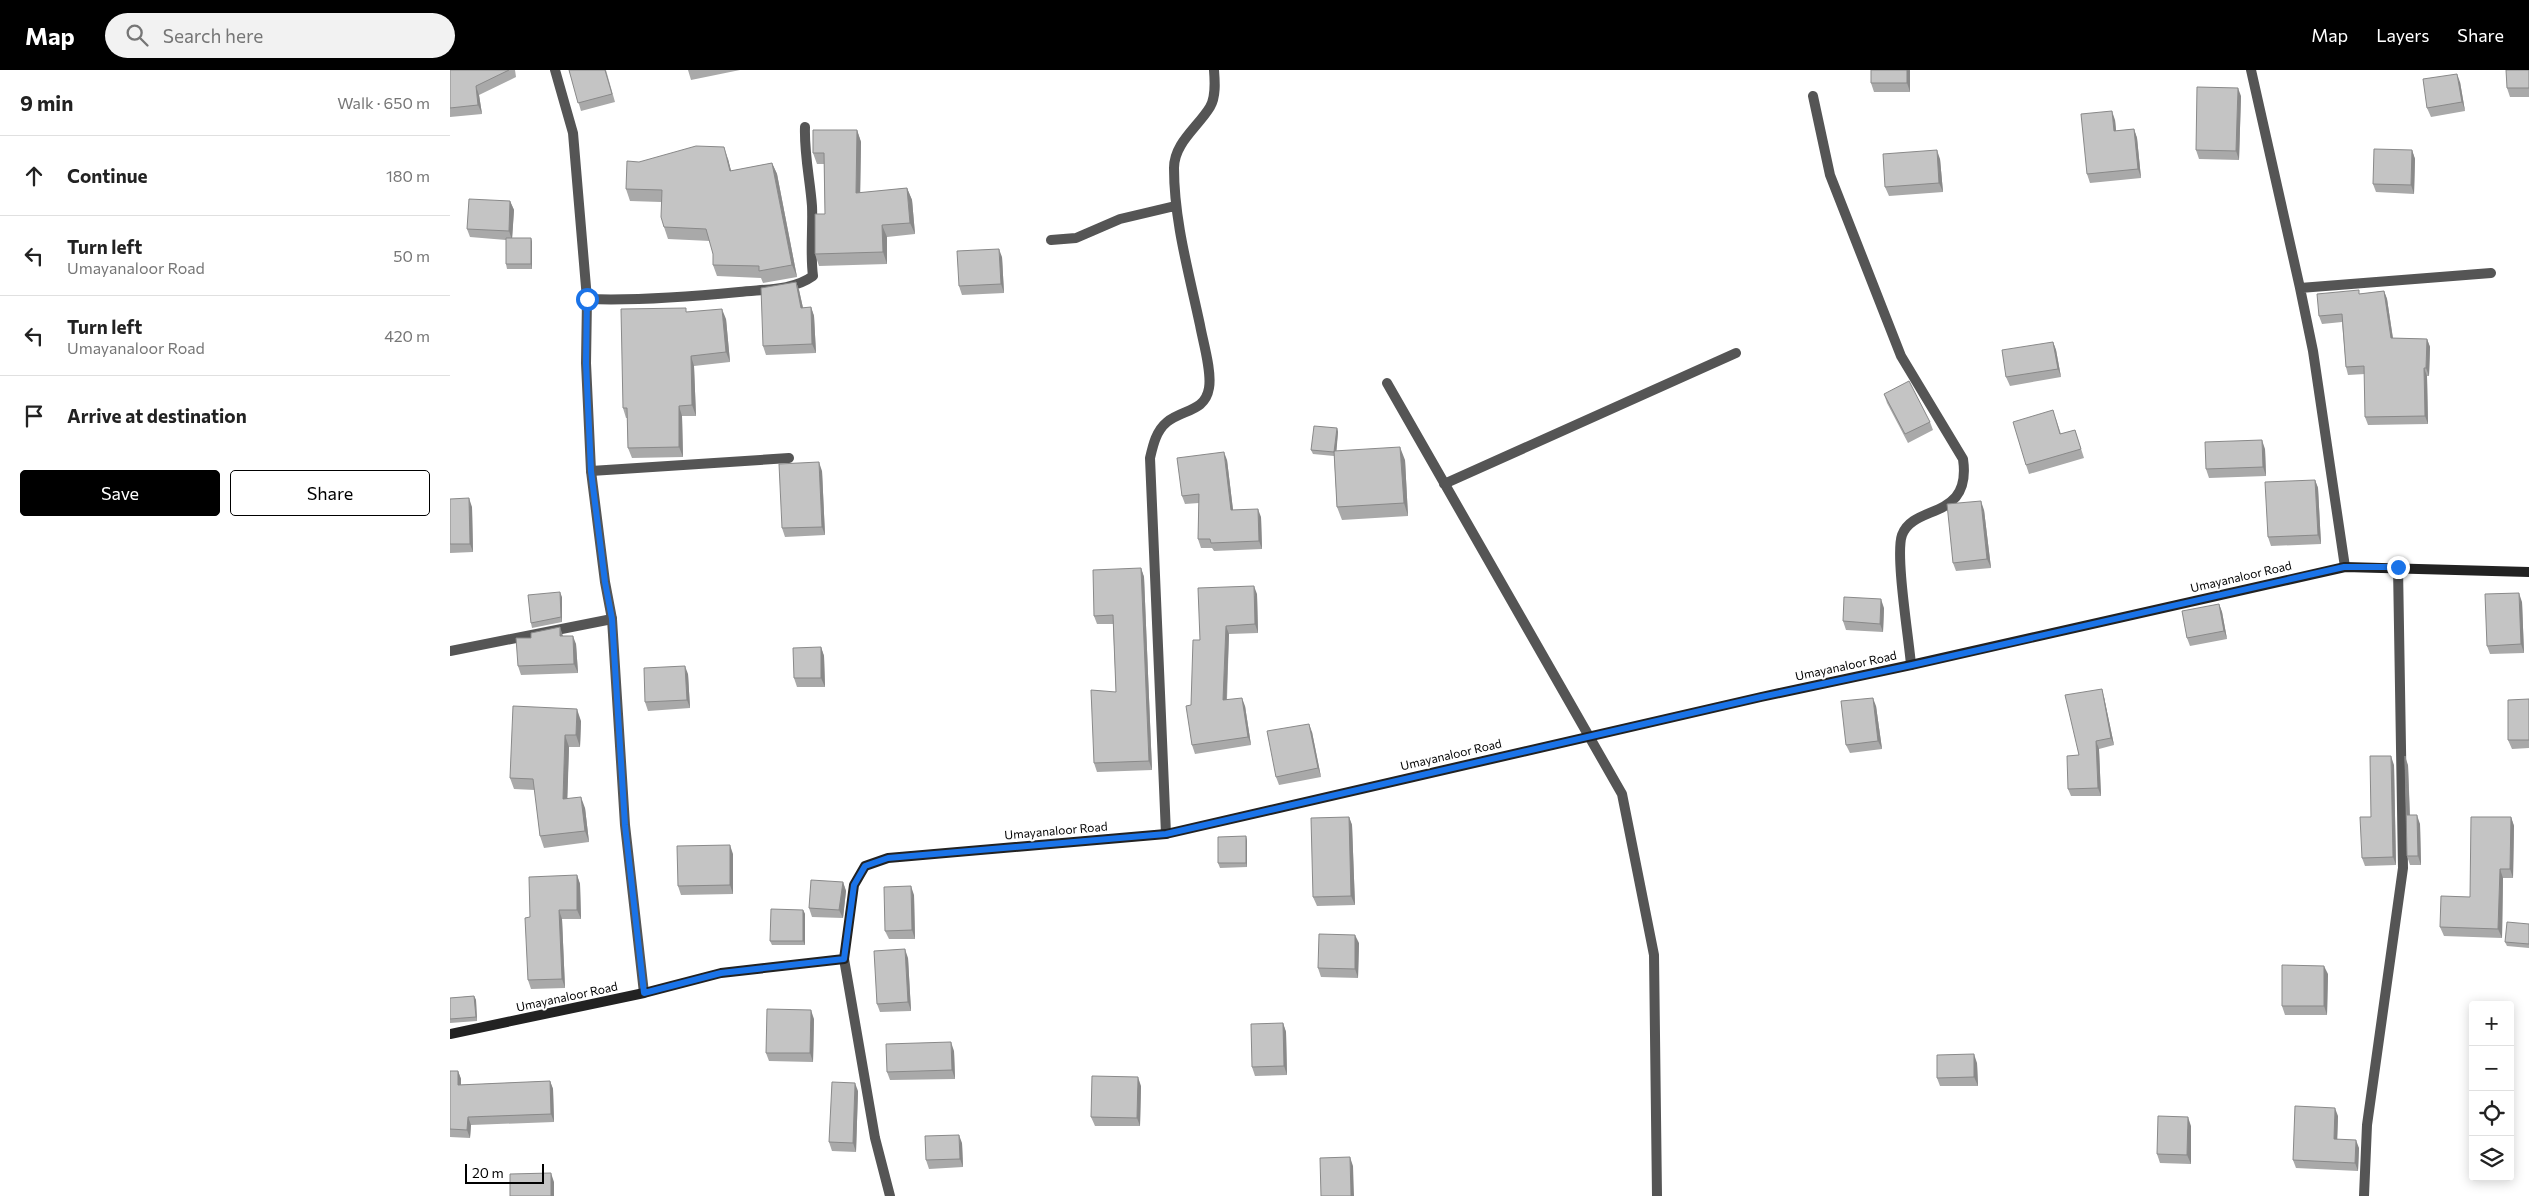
<!DOCTYPE html>
<meta charset="utf-8">
<style>
:root{--surface:#fff;--page:#f2f2f2;--text:#222;--muted:#767676;--line:#e0e0e0;--accent:#000}
body{margin:0;font-family:Commissioner,sans-serif;background:var(--page);color:var(--text)}
.controls{position:absolute;right:15px;bottom:15px;display:grid;overflow:hidden;border-radius:5px;box-shadow:0 2px 12px #0003}
.controls button{width:45px;height:45px;display:grid;place-items:center;padding:0;border:0;border-bottom:1px solid var(--line);background:var(--surface);color:var(--text);font:25px sans-serif}
.scale{position:absolute;left:15px;bottom:12px;width:79px;box-sizing:border-box;padding-left:5px;border:2px solid #000;border-top:0;font-size:14px;line-height:18px;white-space:nowrap;color:#000;-webkit-text-stroke:4px #fff;paint-order:stroke}
.stop{position:absolute;width:15px;height:15px;margin:-11px;border:4px solid #1a73e8;border-radius:50%;background:#fff}
.stop.end{background:#1a73e8;border-color:#fff;box-shadow:0 1px 5px #0008}
.list{margin:0;padding:0;list-style:none}
h2{display:flex;justify-content:space-between;align-items:center;height:65px;margin:0;padding:0 20px;font-size:21px}
h2 small{font-size:16px;font-weight:400;color:var(--muted)}
.list li{display:grid;grid-template-columns:32px 1fr auto;gap:15px;align-items:center;box-sizing:border-box;height:80px;padding:0 20px;border-top:1px solid var(--line)}
.list b{display:block;font-size:19px;white-space:nowrap}
.list p{margin:0;font-size:16px;white-space:nowrap;color:var(--muted)}
.list em{font-size:16px;font-style:normal;color:var(--muted)}
.actions{display:flex;gap:10px;padding:15px 20px}
.actions a{flex:1;padding:11px 0;border:1px solid var(--accent);border-radius:5px;text-align:center;font-size:18px;color:var(--accent)}
.actions .main{background:var(--accent);color:#fff}
.icon{flex:none;width:28px;height:28px;fill:none;stroke:currentColor;stroke-width:2;stroke-linecap:round;stroke-linejoin:round}
.map{position:relative;flex:none;width:2079px;height:1126px;overflow:hidden}
header{display:flex;align-items:center;gap:30px;box-sizing:border-box;height:70px;padding:0 25px;background:var(--accent);color:#fff}
header strong{font-size:24px}
nav{display:flex;gap:28px;margin-inline-start:auto;font-size:18px}
.search{width:350px;height:45px;background:var(--page);display:flex;align-items:center;gap:12px;box-sizing:border-box;padding:0 18px;border-radius:28px;color:var(--muted);font-size:19px}
main{display:flex}
aside{flex:1;background:var(--surface)}
.map>svg:first-child{display:block}
.lines{fill:none;stroke-linecap:round;stroke-linejoin:round}
.service{stroke:#555;stroke-width:10}
.minor{stroke:#555;stroke-width:10}
.secondary{stroke:#222;stroke-width:10}
.wall{fill:#a9a9a9}
.shaded-wall{fill:#898989}
.building{fill:#c4c4c4;stroke:#898989}
.route{stroke:#1a73e8;stroke-width:6}
.labels{text-anchor:middle;stroke-width:4;stroke-linejoin:round;paint-order:stroke}
.street-label{font-size:12px;fill:#000;stroke:#fff}
</style>
<header>
<strong>Map</strong>
<div class="search"><svg class="icon" aria-label="search" viewBox="0 0 24 24"><circle cx="10" cy="10" r="6"/><path d="M15 15l6 6"/></svg>Search here</div>
<nav><a>Map</a><a>Layers</a><a>Share</a></nav>
</header>
<main>
<aside>
<h2>9 min<small>Walk · 650 m</small></h2>
<ul class="list">
<li><svg class="icon" aria-label="ahead" viewBox="0 0 24 24"><path d="M12 20V5M6 11l6-6 6 6"/></svg><div><b>Continue</b></div><em>180 m</em></li>
<li><svg class="icon" aria-label="left" viewBox="0 0 24 24"><path d="M17 20v-9H6M10 6l-5 5 5 5"/></svg><div><b>Turn left</b><p>Umayanaloor Road</p></div><em>50 m</em></li>
<li><svg class="icon" aria-label="left" viewBox="0 0 24 24"><path d="M17 20v-9H6M10 6l-5 5 5 5"/></svg><div><b>Turn left</b><p>Umayanaloor Road</p></div><em>420 m</em></li>
<li><svg class="icon" aria-label="arrive" viewBox="0 0 24 24"><path d="M6 21V4h12l-3 4 3 4H6"/></svg><div><b>Arrive at destination</b></div></li>
</ul>
<div class="actions"><a class="main">Save</a><a>Share</a></div>
</aside>
<div class="map">
<svg width="2079" height="1126" viewBox="0 0 2079 1126">
<rect width="100%" height="100%" fill="#fff"/>
<g class="lines">
<path class="service" d="M141,401L339,388
M0,581L162,549"/>
<path class="minor" d="M105,0L123,63L137,229L136,293L141,401L155,512L162,549L175,755L194,923
M1801,0L1850,218
M1363,26L1380,105L1451,286L1513,389C1522,451 1464,433 1452,465C1445,485 1459,569 1461,595
M601,170L626,168L670,149L725,136
M137,229C188,231 238,227 289,222C314,219 342,221 363,206C360,183 363,159 362,136C360,109 354,84 355,57
M937,313L1172,724L1204,885L1207,1126
M994,414L1286,283
M1895,497L1863,281L1850,218L2041,203
M716,764L700,388C703,375 706,361 717,352C733,339 755,342 759,318C762,301 753,272 750,255C739,203 724,151 724,98C724,73 748,57 760,37C766,27 765,12 764,0
M394,889L425,1068L440,1126
M1914,1126L1917,1055L1953,798L1948,497"/>
<path class="secondary" d="M0,964L194,923L271,903L394,889L404,815L415,796L438,788L716,764L1311,627L1461,595L1895,497L2079,502"/>
</g>
<path class="wall" d="M0,0H65L66,7L29,25L32,44L0,47Z
M119,0H156L165,32L131,41Z
M238,0H290L241,10Z
M1421,0H1460V22H1424L1421,13Z
M2079,0V27H2060L2057,18Z
M2010,12L2015,41L1981,47L1977,38Z
M1791,26L1789,90L1749,89L1746,80Z
M1665,50L1666,61L1684,59L1687,68L1691,108L1640,113L1637,104Z
M407,60L411,72L410,123L457,118L462,130L465,164L437,167V194L369,196L365,184L375,144L374,94H367L363,83Z
M1962,80L1965,89L1964,124L1926,122L1923,114Z
M278,89L281,101L322,93L327,104L347,207L313,213L311,208L267,206L263,195V184L260,171L218,169L214,157L211,132L180,131L176,119L189,92Z
M1490,89L1493,122L1439,126L1435,117Z
M60,131L64,140L62,168H81L82,172V199H57L56,194V170L20,167L17,159Z
M552,187L554,223L512,225L509,216Z
M346,212L349,220L353,238L361,237L364,246L366,283L316,285L313,276Z
M1934,221L1937,229L1943,268L1977,269L1980,277L1979,306H1977L1978,354L1918,355L1915,347V304L1898,305L1896,297L1892,252L1872,254L1869,246L1910,224Z
M238,242L276,249L280,292L244,296L246,346H232L233,387L182,388L178,378L177,348H176L173,338Z
M1603,272L1606,280L1611,307L1560,316L1556,307Z
M1434,324L1480,352L1483,360L1458,373L1437,333Z
M1606,349L1611,364L1625,360L1634,388L1579,404L1576,395Z
M887,358L888,362L886,381L955,390L958,446L892,450L887,437L884,386L863,384L861,380Z
M1815,379L1816,406L1759,408L1756,399Z
M777,390L783,440L811,447L812,479L764,481L762,478H751L748,469L749,433L735,434L732,426Z
M372,401L375,465L335,467L332,458Z
M1865,410L1868,418L1871,474L1821,476L1818,467Z
M0,429L22,437L23,482L0,483Z
M1534,440L1541,498L1506,501L1503,493Z
M691,498L694,507L702,700L647,702L644,693L666,622L663,554H647L644,546Z
M807,524L808,563L779,564L777,630L795,636L801,675L745,684L742,675L741,635L750,570Z
M112,527V552L82,558L81,553Z
M2072,532L2074,583L2040,584L2037,576Z
M1769,534L1772,542L1777,569L1740,576L1737,568Z
M1434,538L1433,562L1396,560L1393,551Z
M113,566L126,574L128,603L71,605L68,596Z
M371,577L374,586L375,617H347L344,608Z
M238,604L240,638L198,641L195,632Z
M1654,627L1664,675L1649,679L1651,726H1621L1618,719L1629,685Z
M2079,629V678L2062,679L2058,670Z
M1426,636L1432,679L1400,683L1396,675Z
M131,651L130,677H119L117,728L135,738L139,772L94,778L90,766L85,720L64,719L60,708Z
M862,662L871,707L829,715L826,707Z
M1944,695L1946,795L1915,796L1912,788L1921,747Z
M1958,695L1960,745L1970,754L1971,795H1960L1957,786Z
M899,747L902,755L905,835L867,836L863,827Z
M2061,747L2064,756L2063,808H2053L2052,868L1994,866L1990,857L2020,827Z
M796,766L797,771V797L770,798L768,793Z
M283,784V824L231,825L228,816Z
M127,805L130,814L131,849H112L115,918L81,919L78,910L80,847Z
M393,812L396,821L393,848L362,847L359,838Z
M464,825L465,869H439L435,861Z
M353,840L355,844V875H322L320,871Z
M2079,854V878L2057,876L2055,872Z
M909,873L908,908L871,907L868,898Z
M458,888L461,941L430,942L427,934Z
M1878,904L1877,945H1835L1832,936Z
M24,926L26,930L27,951L0,953V928Z
M364,949L363,992L319,991L316,983Z
M833,953L836,962L837,1005L805,1006L802,997Z
M504,981L505,1009L440,1010L437,1002Z
M1527,993L1528,1016H1490L1487,1008Z
M0,1001H8L11,1009V1015L100,1011L103,1019L104,1052L21,1055L20,1068L0,1067Z
M691,1016L690,1056H645L641,1047Z
M408,1021L406,1082L382,1081L379,1072Z
M1888,1046L1887,1069L1909,1078L1908,1101L1846,1098L1843,1090Z
M1741,1056V1094L1710,1093L1707,1084Z
M512,1073L513,1097L479,1099L476,1090Z"/>
<path class="shaded-wall" d="M1457,0H1460V22L1457,13Z
M2007,4L2010,12L2015,41L2012,32Z
M26,16L29,25L32,44L28,35Z
M1788,18L1791,26L1789,90L1786,81Z
M1662,41L1665,50L1667,70L1664,61Z
M1684,59L1687,68L1691,108L1688,99Z
M407,60L411,72L410,135L406,123Z
M274,77L278,89L284,112L280,101Z
M1487,80L1490,89L1493,122L1489,113Z
M1962,80L1965,89L1964,124L1961,115Z
M322,93L327,104L347,207L342,195Z
M457,118L462,130L465,164L460,153Z
M60,131L64,140L62,170L59,161Z
M432,155L437,167V194L433,182Z
M81,168L82,172V199L81,194Z
M549,179L552,187L554,223L551,214Z
M346,212L349,220L355,247L351,238Z
M1934,221L1937,229L1944,276L1941,268Z
M361,237L364,246L366,283L362,274Z
M272,239L276,249L280,292L276,282Z
M1977,269L1980,277L1979,306L1976,298Z
M1603,272L1606,280L1611,307L1608,299Z
M241,286L244,296L246,346L242,335Z
M1974,298L1977,306L1978,354L1975,346Z
M229,336L232,346L233,387L229,377Z
M887,358L888,362L886,387L884,382Z
M1812,370L1815,379L1816,406L1813,397Z
M950,377L955,390L958,446L954,433Z
M774,382L777,390L784,448L781,440Z
M369,392L372,401L375,465L372,457Z
M1865,410L1868,418L1871,474L1868,465Z
M19,428L22,437L23,482L20,474Z
M1531,431L1534,440L1541,498L1537,489Z
M808,439L811,447L812,479L809,471Z
M691,498L694,507L702,700L699,691Z
M804,516L807,524L808,563L805,554Z
M110,522L112,527V552L111,547Z
M2069,523L2072,532L2074,583L2071,574Z
M1431,529L1434,538L1433,562L1430,554Z
M1769,534L1772,542L1777,569L1774,561Z
M776,556L779,564L776,639L773,630Z
M110,557L113,566V575L110,566Z
M123,566L126,574L128,603L124,594Z
M371,577L374,586L375,617L371,608Z
M235,596L238,604L240,638L237,630Z
M1652,619L1654,627L1664,675L1661,668Z
M792,628L795,636L801,675L798,667Z
M1423,628L1426,636L1432,679L1428,671Z
M127,639L131,651L130,677L126,665Z
M859,654L862,662L871,707L868,698Z
M115,665L119,677L117,741L113,729Z
M1646,671L1649,679L1651,726L1648,718Z
M1941,686L1944,695L1946,795L1943,787Z
M1955,686L1958,695L1960,754L1957,745Z
M131,727L135,738L139,772L135,761Z
M1967,745L1970,754L1971,795L1968,786Z
M899,747L902,755L905,835L901,826Z
M2061,747L2064,756L2063,808L2060,799Z
M796,766L797,771V797L796,793Z
M280,775L283,784V824L280,815Z
M2050,799L2053,808L2052,868L2048,859Z
M127,805L130,814L131,849L127,840Z
M393,812L396,821L393,848L389,840Z
M461,816L464,825L465,869L462,860Z
M109,840L112,849L115,918L112,909Z
M353,840L355,844V875L353,871Z
M905,865L909,873L908,908L905,899Z
M455,879L458,888L461,941L458,932Z
M1874,896L1878,904L1877,945L1874,936Z
M24,926L26,930L27,951L26,947Z
M361,940L364,949L363,992L360,983Z
M833,953L836,962L837,1005L834,996Z
M501,972L504,981L505,1009L502,1000Z
M1524,984L1527,993L1528,1016L1524,1007Z
M8,1001L11,1009V1023L8,1015Z
M688,1007L691,1016L690,1056L687,1048Z
M100,1011L103,1019L104,1052L101,1044Z
M405,1013L408,1021L406,1082L403,1073Z
M1885,1038L1888,1046L1887,1077L1884,1069Z
M18,1047L21,1055L20,1068L17,1060Z
M1738,1047L1741,1056V1094L1737,1085Z
M509,1065L512,1073L513,1097L510,1089Z
M1906,1070L1909,1078L1908,1101L1905,1093Z
M900,1087L903,1096L904,1126H901Z
M101,1103L104,1112V1126H101Z"/>
<path class="building" d="M0,0H59L26,16L28,35L0,38Z
M119,0H155L162,24L128,33Z
M1421,0H1457V13H1421Z
M2056,0H2079V18H2057Z
M2007,4L2012,32L1977,38L1973,9Z
M1747,17L1788,18L1786,81L1746,80Z
M1662,41L1664,61L1684,59L1688,99L1637,104L1631,44Z
M363,60H407L406,123L457,118L460,153L432,155L433,182L365,184V144H375L374,83H363Z
M246,76L274,77L280,101L322,93L342,195L309,201V196L263,195V184L256,159L214,157L211,147L212,120L176,119L177,91L189,92Z
M1924,79L1962,80L1961,115L1923,114Z
M1487,80L1489,113L1435,117L1433,84Z
M19,129L60,131L59,161L17,159Z
M56,168H81V194H56Z
M549,179L551,214L509,216L507,181Z
M346,212L351,238L361,237L362,274L313,276L311,218Z
M1909,220V224L1934,221L1941,268L1977,269L1976,298H1974L1975,346L1915,347L1914,296L1896,297L1892,244L1869,246L1867,224Z
M236,238V242L272,239L276,282L241,286L242,335L229,336V377L178,378L177,338H173L171,239Z
M1603,272L1608,299L1556,307L1552,280Z
M1459,311L1480,352L1455,364L1434,324Z
M1603,340L1610,364L1625,360L1631,379L1576,395L1563,352Z
M864,356L887,358L884,382L861,380Z
M1812,370L1813,397L1756,399L1755,372Z
M950,377L954,433L887,437L884,381Z
M774,382L781,440L808,439L809,471L761,473L760,469H748L749,424L732,426L727,388Z
M369,392L372,457L332,458L329,394Z
M1865,410L1868,465L1818,467L1815,412Z
M19,428L20,474H0V429Z
M1531,431L1537,489L1503,493L1497,434Z
M691,498L699,691L644,693L641,620L666,622L663,545L644,546L643,500Z
M804,516L805,554L776,556L773,630L792,628L798,667L742,675L736,636L741,635L743,570H750L748,518Z
M110,522L111,547L81,553L78,525Z
M2069,523L2071,574L2037,576L2035,524Z
M1394,527L1431,529L1430,554L1393,551Z
M1769,534L1774,561L1737,568L1732,541Z
M110,557V566H123L124,594L68,596L66,568H81V563Z
M371,577V608H344L343,578Z
M235,596L237,630L195,632L194,598Z
M1652,619L1661,668L1646,671L1648,718L1618,719L1617,686L1629,685L1615,625Z
M1423,628L1428,671L1396,675L1391,631Z
M2079,629V670H2058V630Z
M63,636L127,639L126,665H115L113,729L131,727L135,761L90,766L83,709L60,708Z
M859,654L868,698L826,707L817,661Z
M1920,686H1941L1943,787L1912,788L1910,747H1921Z
M1955,686L1957,745H1967L1968,786H1957Z
M899,747L901,826L863,827L861,748Z
M2021,747H2061L2060,799H2050L2048,859L1990,857L1991,826L2020,827Z
M796,766V793H768V767Z
M280,775V815L228,816L227,776Z
M127,805V840H109L112,909L78,910L75,848L80,847L79,807Z
M361,810L393,812L389,840L359,838Z
M461,816L462,860L435,861L434,817Z
M321,839L353,840V871H320Z
M2057,852L2079,854V874L2055,872Z
M869,864L905,865V899L868,898Z
M455,879L458,932L427,934L424,881Z
M1832,895L1874,896V936H1832Z
M24,926L26,947L0,949V928Z
M317,939L361,940L360,983H316Z
M833,953L834,996L802,997L801,954Z
M501,972L502,1000L437,1002L436,974Z
M1524,984V1007L1487,1008V985Z
M0,1001H8V1015L100,1011L101,1044L18,1047L17,1060L0,1059Z
M642,1006L688,1007L687,1048L641,1047Z
M382,1012L405,1013L403,1073L379,1072Z
M1845,1036L1885,1038L1884,1069L1906,1070L1905,1093L1843,1090Z
M1708,1046L1738,1047L1737,1085L1707,1084Z
M509,1065L510,1089L476,1090L475,1066Z
M900,1087L901,1126H871L870,1088Z
M101,1103V1126H60V1104Z"/>
<g class="lines">
<path class="route" d="M137,229L136,293L141,401L155,512L162,549L175,755L194,923L271,903L394,889L404,815L415,796L438,788L716,764L1311,627L1462,595L1894,497H1948"/>
</g>
<g class="labels">
<g class="street-label">
<text transform="translate(1791 507) rotate(-13)" y="4">Umayanaloor Road</text>
<text transform="translate(1396 596) rotate(-12)" y="4">Umayanaloor Road</text>
<text transform="translate(1001 685) rotate(-13)" y="4">Umayanaloor Road</text>
<text transform="translate(606 761) rotate(-5)" y="4">Umayanaloor Road</text>
<text transform="translate(117 927) rotate(-12)" y="4">Umayanaloor Road</text>
</g>
</g>
</svg>
<div class="controls">
<button>+</button>
<button>−</button>
<button><svg class="icon" aria-label="locate" viewBox="0 0 24 24"><circle cx="12" cy="12" r="6"/><path d="M12 2v4M12 18v4M2 12h4M18 12h4"/></svg></button>
<button><svg class="icon" aria-label="layers" viewBox="0 0 24 24"><path d="M12 4l9 5-9 5-9-5zM3 14l9 5 9-5"/></svg></button>
</div>
<div class="scale">20 m</div>
<div class="stop" style="left:137px;top:229px"></div>
<div class="stop end" style="left:1948px;top:497px"></div>
</div>
</main>
